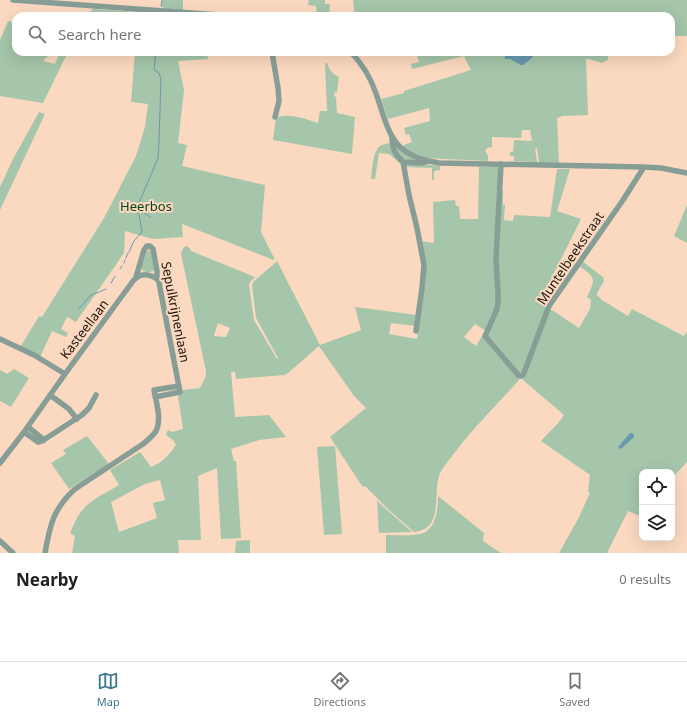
<!DOCTYPE html>
<style>
:root{--surface:#fff;--page:#f2f2f2;--text:#222;--muted:#767676;--line:#e0e0e0;--accent:#3c7890}
body{margin:0;font-family:"Noto Sans",sans-serif;background:var(--page);color:var(--text)}
.controls{position:absolute;right:12px;bottom:12px;display:grid;overflow:hidden;border-radius:8px;box-shadow:0 4px 16px #0002}
.controls button{width:36px;height:36px;display:grid;place-items:center;padding:0;border:0;border-bottom:1px solid var(--line);background:var(--surface);color:var(--text);font:20px sans-serif}
.list{margin:0;padding:0;list-style:none}
h2{display:flex;justify-content:space-between;align-items:center;height:52px;margin:0;padding:0 16px;font-size:17px}
h2 small{font-size:13px;font-weight:400;color:var(--muted)}
.icon{flex:none;width:22px;height:22px;fill:none;stroke:currentColor;stroke-width:2;stroke-linecap:round;stroke-linejoin:round}
.map{position:relative;flex:none;width:687px;height:553px;overflow:hidden}
.search{position:absolute;background:var(--surface);box-shadow:0 4px 16px #0002;left:12px;right:12px;top:12px;height:44px;display:flex;align-items:center;gap:10px;box-sizing:border-box;padding:0 14px;border-radius:12px;color:var(--muted);font-size:15px}
.sheet{height:108px;background:var(--surface)}
nav{display:flex;justify-content:space-around;align-items:center;box-sizing:border-box;height:56px;border-top:1px solid var(--line);background:var(--surface);font-size:11px;color:var(--muted)}
nav a{display:grid;justify-items:center;gap:2px}
nav .on{color:var(--accent)}
.map>svg:first-child{display:block}
.green{fill:#a5c6aa;fill-rule:evenodd}
.water{fill:#6a98ae}
.lines{fill:none;stroke-linecap:round;stroke-linejoin:round}
.stream{stroke:#6a98ae;stroke-width:1}
.minor{stroke:#879e97;stroke-width:5.5}
.labels{text-anchor:middle;stroke-width:4;stroke-linejoin:round;paint-order:stroke}
.park-label{font-size:13px;fill:#06421a;stroke:#fbd9c0}
.street-label{font-size:13px;fill:#1e130a;stroke:#fbd9c0}
</style>
<div class="map">
<svg width="687" height="553" viewBox="0 0 687 553">
<rect width="100%" height="100%" fill="#fbd9c0"/>
<path class="green" d="M162,0H183V10L165,9L161,6Z
M307,0H325V4H330L329,16H317L316,6L308,5L309,1Z
M353,0H687V36H671V16H355Z
M92,9L168,14V16H89Z
M8,21L16,23V52H50L49,55L43,61L55,64L60,52H68L43,103L0,96V40Z
M135,52H207L208,59L178,61L184,90L178,143L187,145L182,166L265,185L261,232L274,258V260L182,224L183,237L153,239L125,231L124,253L76,322L67,317L61,329L68,333L66,337L52,331L40,357L21,346L39,316L42,317L104,218L136,156L145,127L148,104L131,102Z
M416,52H507L505,54L507,59H510L520,65L533,53L532,52H608V60L602,63L589,59H586L588,115L563,116L557,118L559,163H539L537,148L535,149L537,162L514,161V156H510V152H513L514,140L532,141L530,130H522L521,138L492,137V147L487,148L485,151L487,154L488,155V161L425,158L410,151L402,146L412,142L409,134L406,135L404,128L430,121L429,108L388,119L381,99L404,93V91L471,70L464,56L412,69L411,64L419,62Z
M327,62C328,69 333,74 339,77L337,92H335L334,96L336,97L337,113L355,117L352,154L273,140L276,118C286,112 307,119 318,123L320,111H327L325,64Z
M39,112L45,114L0,210V187L13,159Z
M390,143L402,165L389,154L379,153L375,179H371C372,170 373,151 380,146C383,144 387,144 390,143Z
M393,143L420,162L429,165L440,166V170L434,171V180H432V168L406,167L405,160L401,158Z
M479,167H498L499,168V190H503V205H505L504,220L513,221L514,215L550,217L557,169H570L557,211L581,219L543,295L550,301L520,376L487,337L496,304L486,331L475,324L464,337L476,346L482,336L519,380C498,404 475,426 456,451C451,458 445,464 441,471C431,490 446,529 414,532L389,510L365,486L363,487L360,483L330,437L366,408L354,396L319,346L288,373L284,375L236,379L235,372H231L235,417L269,415L286,437L259,440L231,449L234,461H236L241,538L221,539L217,468L198,476L201,540H178L179,553H72L75,536L70,533C73,526 76,519 80,513C89,500 106,493 119,485L110,470L140,452L151,467C162,463 170,454 176,445L173,440L166,435L168,430L172,432L183,429L178,396L183,390L200,388L206,376V371L181,254L182,250L184,247L187,246L190,249L191,251L255,277L250,282L249,285L254,320L277,359L278,358L256,318L252,285L254,281L275,263L277,261L320,345L361,330L355,307L417,315L416,326L391,323L389,334L417,339L425,266L421,241L434,243L433,202L455,200L456,206H459L460,219H478ZM218,323L230,328L226,337L214,336V335ZM160,480L165,500L153,503L157,518L119,532L111,502L145,484Z
M687,205V243L674,236Z
M149,250L151,252L154,269L153,271C149,273 144,273 141,268L147,251Z
M582,261L603,277L604,281L597,293V295L602,300L628,316L632,309L684,336L687,331V462L672,478V472H642V517L628,511L607,553H559L578,519L590,493L588,492L590,475L541,441L559,422L564,415L523,380L550,310H552L579,328L590,309L591,300L587,297C596,278 596,278 579,266Z
M14,369L29,378L11,407L0,401V370L7,374Z
M87,436L109,464L69,489L51,463L66,454L63,450Z
M335,446L342,534L324,535L317,447Z
M438,496L484,533L483,541L501,553H386V535C395,535 412,536 420,534C436,531 438,509 438,496Z
M377,501L412,532L379,533Z
M250,540V553H235L236,541Z"/>
<path class="water" d="M507,52H532L533,53V57L523,65H520L510,59H505V54Z
M630,433H632L634,435V437L621,449L618,447Z"/>
<g class="lines">
<path class="stream" d="M161,6L162,0
M160,16V15
M156,52L154,70L159,73L161,79L159,141L158,157
M139,209L150,217
M138,214L139,203L158,158
M129,252L134,241L142,232L139,215
M126,258L128,253
M124,263L125,260
M120,269L122,266
M111,283L115,276
M79,309L90,296L106,289"/>
<path class="minor" d="M13,0L233,16
M272,52L278,88L279,101L275,117
M351,52C361,63 370,76 375,91C382,108 386,133 400,147C411,157 425,161 439,163L644,167L661,168L687,173
M392,137C392,149 395,154 403,162L421,163L428,161
M403,162L409,195L417,228L424,265L422,288L416,331
M501,164L496,259L498,292V302L497,309L485,336L519,376H522L524,373L549,306L623,200L644,167
M136,277L144,250L147,246H150L153,249L157,271V279L159,282L160,288L180,392L155,397
M0,339L34,355L65,374
M50,395L69,409L77,419
M28,427L44,440
M24,432L38,442L42,441L82,415L89,408L96,395
M0,463L24,432L65,374L133,281C140,273 148,273 157,279
M0,541L13,553
M45,553C50,525 53,509 75,489L143,444C148,440 153,436 156,431C162,419 156,402 154,390L179,386"/>
</g>
<g class="labels">
<g class="park-label">
<text x="146" y="211">Heerbos</text>
</g>
<g class="street-label">
<text transform="translate(570 258) rotate(-56)" y="5">Muntelbeekstraat</text>
<text transform="translate(176 312) rotate(79)" y="5">Sepulkrijnenlaan</text>
<text transform="translate(84 329) rotate(-53)" y="5">Kasteellaan</text>
</g>
</g>
</svg>
<div class="controls">
<button><svg class="icon" aria-label="locate" viewBox="0 0 24 24"><circle cx="12" cy="12" r="6"/><path d="M12 2v4M12 18v4M2 12h4M18 12h4"/></svg></button>
<button><svg class="icon" aria-label="layers" viewBox="0 0 24 24"><path d="M12 4l9 5-9 5-9-5zM3 14l9 5 9-5"/></svg></button>
</div>
<div class="search"><svg class="icon" aria-label="search" viewBox="0 0 24 24"><circle cx="10" cy="10" r="6"/><path d="M15 15l6 6"/></svg>Search here</div>
</div>
<section class="sheet">
<h2>Nearby<small>0 results</small></h2>
<ul class="list">
</ul>
</section>
<nav>
<a class="on"><svg class="icon" aria-label="map" viewBox="0 0 24 24"><path d="M3 6l6-2 6 2 6-2v14l-6 2-6-2-6 2zM9 4v14M15 6v14"/></svg>Map</a>
<a><svg class="icon" aria-label="directions" viewBox="0 0 24 24"><path d="M12 3l9 9-9 9-9-9zM9 14v-3h6M13 9l2 2-2 2"/></svg>Directions</a>
<a><svg class="icon" aria-label="saved" viewBox="0 0 24 24"><path d="M7 4h10v16l-5-4-5 4z"/></svg>Saved</a>
</nav>
